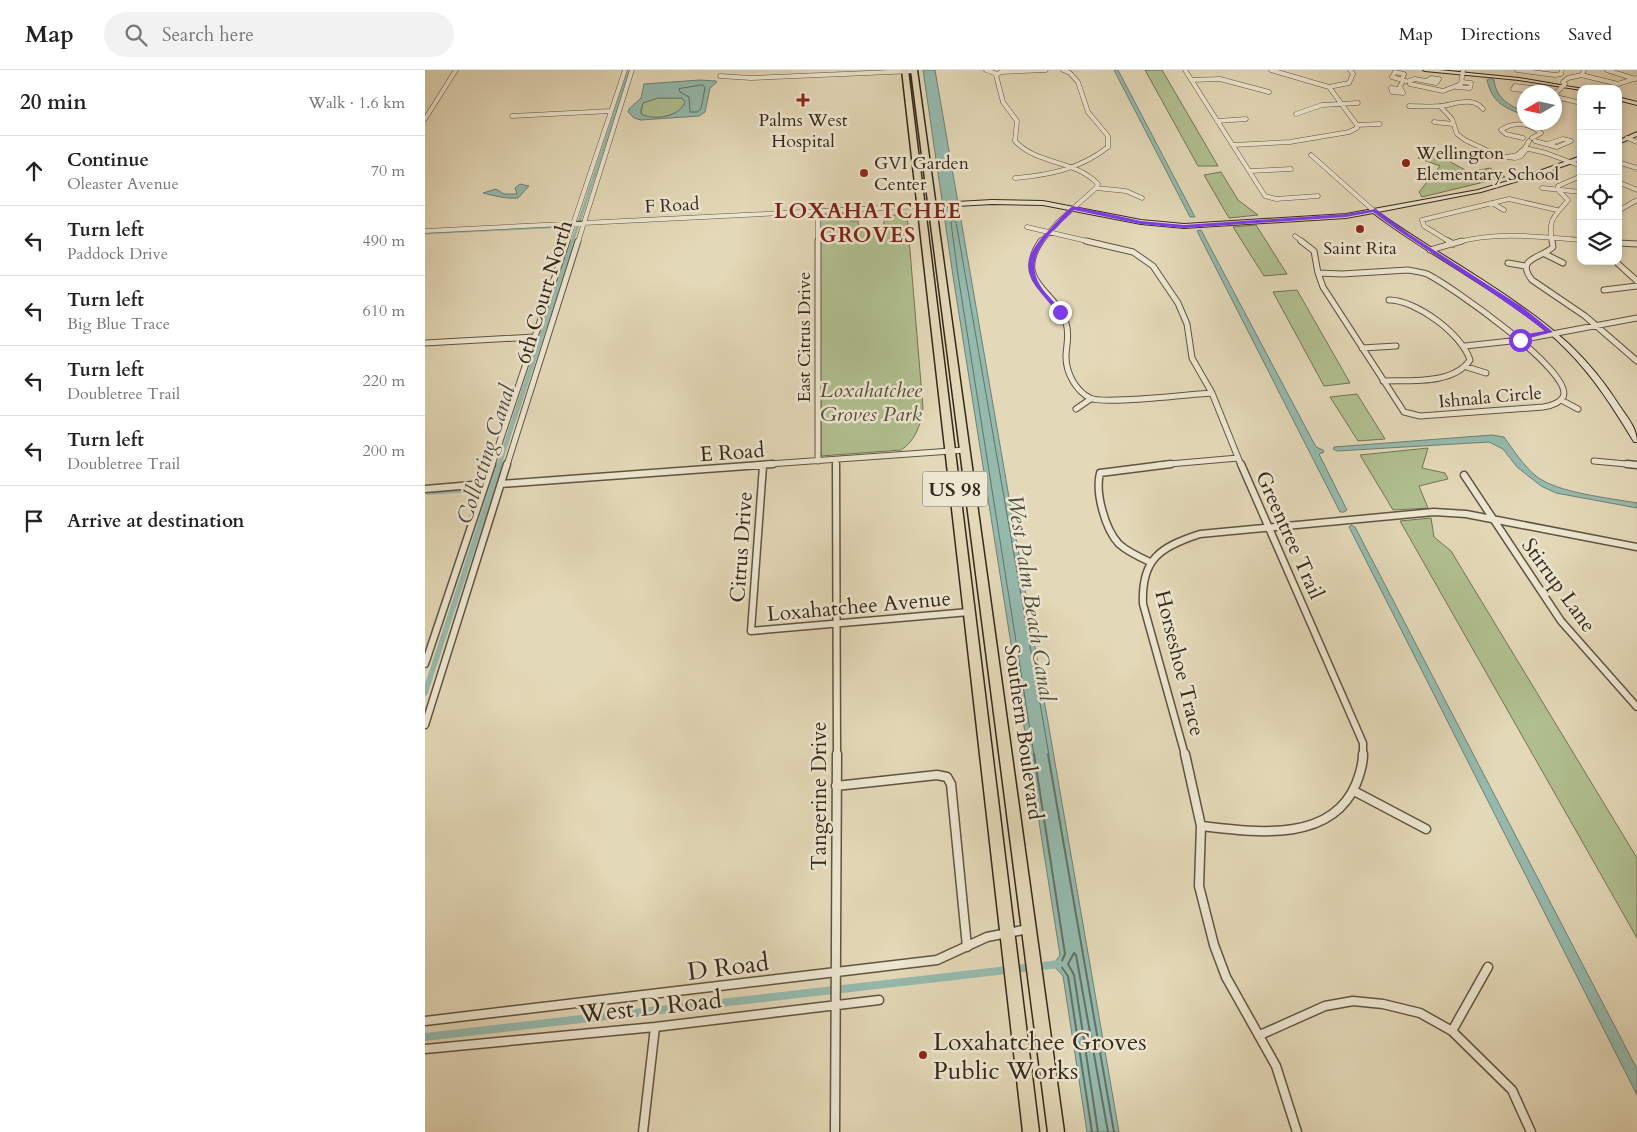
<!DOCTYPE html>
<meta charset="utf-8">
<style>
:root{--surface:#fff;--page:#f2f2f2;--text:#222;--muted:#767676;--line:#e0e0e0}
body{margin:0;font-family:Cardo,serif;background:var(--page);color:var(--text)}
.controls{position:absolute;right:15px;top:15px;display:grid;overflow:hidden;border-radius:10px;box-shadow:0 2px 8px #0003}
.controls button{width:45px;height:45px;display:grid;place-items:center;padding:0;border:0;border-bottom:1px solid var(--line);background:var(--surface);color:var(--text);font:25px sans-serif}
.compass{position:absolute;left:1092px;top:15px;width:45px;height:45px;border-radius:50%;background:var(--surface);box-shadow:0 2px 8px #0003;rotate:261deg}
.stop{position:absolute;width:15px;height:15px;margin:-11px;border:4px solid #7c3aed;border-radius:50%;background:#fff}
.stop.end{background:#7c3aed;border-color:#fff;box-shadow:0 1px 5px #0008}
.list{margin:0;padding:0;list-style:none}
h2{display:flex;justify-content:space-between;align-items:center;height:65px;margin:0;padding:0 20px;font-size:21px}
h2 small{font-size:16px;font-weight:400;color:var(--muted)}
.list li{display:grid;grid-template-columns:32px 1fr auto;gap:15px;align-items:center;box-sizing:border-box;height:70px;padding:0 20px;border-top:1px solid var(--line)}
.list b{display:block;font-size:19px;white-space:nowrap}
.list p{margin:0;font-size:16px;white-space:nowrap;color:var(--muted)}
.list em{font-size:16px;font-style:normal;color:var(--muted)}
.icon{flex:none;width:28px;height:28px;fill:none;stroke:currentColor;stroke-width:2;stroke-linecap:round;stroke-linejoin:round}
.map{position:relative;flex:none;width:1212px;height:1062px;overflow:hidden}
header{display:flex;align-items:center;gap:30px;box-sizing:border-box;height:70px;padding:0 25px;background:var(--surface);border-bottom:1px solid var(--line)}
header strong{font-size:24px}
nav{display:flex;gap:28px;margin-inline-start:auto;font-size:18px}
.search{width:350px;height:45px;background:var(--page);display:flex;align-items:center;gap:12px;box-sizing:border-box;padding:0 18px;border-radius:28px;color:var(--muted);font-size:19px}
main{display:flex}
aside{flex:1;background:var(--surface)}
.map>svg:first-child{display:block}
.green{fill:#b0bf90;stroke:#727455}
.water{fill:#95baae;stroke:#6f8073;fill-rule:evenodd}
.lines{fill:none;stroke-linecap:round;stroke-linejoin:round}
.shore-far1{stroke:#657164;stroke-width:1}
.shore{stroke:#657164;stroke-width:2}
.canal-far3{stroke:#95baae;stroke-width:3}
.canal-far2{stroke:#95baae;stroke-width:4.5}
.canal-far1{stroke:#95baae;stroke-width:5.5}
.canal{stroke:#95baae;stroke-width:8}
.street-far3-casing{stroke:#605441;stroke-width:5}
.street-far2-casing{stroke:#605441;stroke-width:7}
.street-far1-casing{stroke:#605441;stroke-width:9}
.street-casing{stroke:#605441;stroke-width:11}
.secondary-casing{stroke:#35281a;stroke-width:2}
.highway-casing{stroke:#35281a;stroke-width:3}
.street-far3{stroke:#ede6d0;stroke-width:4}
.street-far2{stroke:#ede6d0;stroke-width:5}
.street-far1{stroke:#ede6d0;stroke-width:6}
.street{stroke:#ede6d0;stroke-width:8}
.secondary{fill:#ede6d0;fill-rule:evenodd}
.highway{fill:#e3d8b7;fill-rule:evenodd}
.route{fill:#7c3aed}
.poi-dot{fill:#8f2418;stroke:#ede6d0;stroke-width:2}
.labels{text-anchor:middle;stroke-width:5;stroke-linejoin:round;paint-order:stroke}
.far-poi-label{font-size:18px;fill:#35281a;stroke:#ede6d0}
.far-street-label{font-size:18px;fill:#35281a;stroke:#ede6d0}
.shield{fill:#ede6d0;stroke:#6c6151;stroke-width:1}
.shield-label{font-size:20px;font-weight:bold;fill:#35281a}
.far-district-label{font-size:21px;font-weight:bold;letter-spacing:1px;fill:#7a1f14;stroke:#ede6d0}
.street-label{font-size:21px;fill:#35281a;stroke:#ede6d0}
.park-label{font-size:21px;font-style:italic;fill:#544e38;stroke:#ede6d0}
.water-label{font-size:22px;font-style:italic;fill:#4d4c3f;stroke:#ede6d0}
.near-street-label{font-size:25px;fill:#35281a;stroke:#ede6d0}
.near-poi-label{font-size:25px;fill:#35281a;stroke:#ede6d0;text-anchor:start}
</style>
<header>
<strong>Map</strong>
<div class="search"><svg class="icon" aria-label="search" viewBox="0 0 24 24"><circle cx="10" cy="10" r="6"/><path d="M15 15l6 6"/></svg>Search here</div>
<nav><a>Map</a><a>Directions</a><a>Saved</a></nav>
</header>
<main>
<aside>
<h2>20 min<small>Walk · 1.6 km</small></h2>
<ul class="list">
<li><svg class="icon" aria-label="ahead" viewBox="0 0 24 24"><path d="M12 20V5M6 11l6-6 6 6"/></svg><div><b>Continue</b><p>Oleaster Avenue</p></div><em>70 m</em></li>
<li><svg class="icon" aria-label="left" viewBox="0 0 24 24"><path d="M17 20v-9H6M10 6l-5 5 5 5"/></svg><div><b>Turn left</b><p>Paddock Drive</p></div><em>490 m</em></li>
<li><svg class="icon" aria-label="left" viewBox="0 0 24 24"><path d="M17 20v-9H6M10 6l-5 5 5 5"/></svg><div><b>Turn left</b><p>Big Blue Trace</p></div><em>610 m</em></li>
<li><svg class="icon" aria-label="left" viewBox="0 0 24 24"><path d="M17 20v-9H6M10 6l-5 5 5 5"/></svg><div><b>Turn left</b><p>Doubletree Trail</p></div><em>220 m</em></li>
<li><svg class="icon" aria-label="left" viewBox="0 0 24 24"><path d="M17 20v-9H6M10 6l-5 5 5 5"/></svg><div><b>Turn left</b><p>Doubletree Trail</p></div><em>200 m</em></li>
<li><svg class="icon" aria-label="arrive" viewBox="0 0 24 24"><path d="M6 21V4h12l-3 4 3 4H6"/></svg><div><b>Arrive at destination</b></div></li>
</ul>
</aside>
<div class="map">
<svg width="1212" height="1062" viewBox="0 0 1212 1062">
<rect width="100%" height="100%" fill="#e3d8b7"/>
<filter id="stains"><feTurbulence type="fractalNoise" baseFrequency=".004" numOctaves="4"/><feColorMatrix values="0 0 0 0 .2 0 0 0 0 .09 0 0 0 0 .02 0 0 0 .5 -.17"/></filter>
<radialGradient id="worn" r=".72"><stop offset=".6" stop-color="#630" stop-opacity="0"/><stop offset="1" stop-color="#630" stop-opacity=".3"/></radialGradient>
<path class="green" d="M720,0H737L793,96H773Z
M233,28H257L260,32C255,47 228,51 216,44L218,33Z
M1005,81L1044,102L1065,98L1080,107L997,127L994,122L1015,96L993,88Z
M796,102L813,130L833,145L804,148L779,105Z
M425,143V151H433L434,159L459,158V146L482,144L498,338C496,355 490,371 476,380L396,386L394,145Z
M831,155L862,204L839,206L808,157Z
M872,220L925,313L899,316L848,222Z
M932,324L960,369L933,371L905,327Z
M1003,378L997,398L1020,403L1023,409L994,416L1003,438L968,440L935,385Z
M1006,448L1009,467L1026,481L1212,788V868L975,451Z"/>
<path class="water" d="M498,0H510L694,1062H662L638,906L628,895L635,885L528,206Z
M689,0H693L770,147H765Z
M1066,8L1069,10C1071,28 1084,35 1099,42V45C1079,38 1067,32 1062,10Z
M275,10L291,11L292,12L285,18L280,42L274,46L216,50L209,48L203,42L204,39L216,28L219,14ZM233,28H257L260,32C255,47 229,51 216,44V39L218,33Z
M95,114L104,116L93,128C81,129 70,126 58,123L71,119L79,124H92L90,118Z
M776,160L891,377L898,380L899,382L894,384L922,440L919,442H915L772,161Z
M1067,365L1079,367C1089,381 1098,395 1111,406C1132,423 1185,428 1212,433V438L1131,423L1116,416L1092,397L1078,379L1064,372L912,381L908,379L909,377Z
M926,455L930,457L1212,999V1025L924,457Z"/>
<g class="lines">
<path class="shore-far1" d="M278,15L280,18L276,39L272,42H265L264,27L255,22L254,19Z
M609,685L533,205L526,153L528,150L531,152L624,685"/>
<path class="shore" d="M609,684L640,884L635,895L643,906L667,1062
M623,684L689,1062
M673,1062L649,905L643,894L649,883L651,885L683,1062"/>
<path class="canal-far3" d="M154,152L204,0
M0,163L141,156
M147,172L153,155"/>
<path class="canal-far2" d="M74,395L148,171"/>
<path class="canal-far1" d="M3,422L50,419
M0,623L75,394"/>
<path class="canal" d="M0,967L634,894"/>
<defs>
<path id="street-far3" d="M561,0L572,4
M621,0L576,2L571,5L578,32L592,51L590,71C612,95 649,89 673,114L671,118
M760,0L840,126L851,129L893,126
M1092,0L1130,5L1136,4L1137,0
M1182,0L1210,9
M1156,5L1193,14L1212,8
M295,6L326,8L489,1
M977,9L979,4L970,2L967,7L981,11
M766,10L795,9L844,22
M984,11L990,9L1011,13L1014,9L1006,8L1002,11
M985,14L1018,21L1036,14L1038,0
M904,17L924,13L928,4L925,0
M1031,17L1045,18L1046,13L1037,12
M966,18L976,19L978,23L967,22Z
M976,19L975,16L977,13
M1115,22L1088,19L1090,16L1115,19L1116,22
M1130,24L1140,14L1138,12L1143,8L1157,5L1159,0
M1131,27L1156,33
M984,36C995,36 1006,37 1016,36C1030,34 1048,26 1058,39
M1015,36L1027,49L1032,64L1040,70L1074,86L1090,88L1096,86L1101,80L1100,78L1092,85L1082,87
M1130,40L1133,42L1130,43
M871,44L897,35L933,33
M87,46L186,41
M0,49L31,0
M792,51L821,49
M1009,52L1028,54
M932,55L955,54
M1098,68L1081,64L1076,60C1089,51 1104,53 1116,63L1107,68
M1202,68L1212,72
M1104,71L1100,78L1121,83L1156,96
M1110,71L1132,77L1146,71L1138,69L1123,74
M808,75L865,72L924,62L932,58V55L904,17L846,0
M886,85L949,141
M1193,92L1212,98
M824,101L866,99
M590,108C625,105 655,99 683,77V66L663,42L653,12L645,3L638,0
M1193,112L1212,120
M671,118L701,121L717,128
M1117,118L1156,122
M1067,133L1079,140
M1193,141L1212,130
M393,142V172
M602,157L666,172
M0,161L496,136
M870,166L878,172
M142,172L200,0
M153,172L207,0
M616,172L634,151L671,118
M1025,172L999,156L997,150L1084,129L1132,140
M1033,172C1073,161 1115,167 1156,170
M1127,172C1123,147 1129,148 1143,130L1134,121L1133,116L1156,106"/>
<path id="street-far2" d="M393,171V391
M616,171C588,212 631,220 641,253C645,265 641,276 641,287C641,303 651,321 665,328C678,335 766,324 787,323
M661,171L708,182L728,196L753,233L762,254L767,288L787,323L816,395
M876,171L889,181L893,203
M1023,171L1028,174
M1127,171L1128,177C1115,189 1090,188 1107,210L1160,246L1212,291
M1193,173L1212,174
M1005,180L1037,171
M1120,184L1138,193
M1190,191L1212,211
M1083,193L1100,196
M983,200C989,201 996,202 1002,204C1023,214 1151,303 1138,327C1134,334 1125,336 1118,337L995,346L979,342L898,217L893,203L917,204Z
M1179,220L1212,216
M0,273L110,267
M1040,276L1095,270L1212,248
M937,278L971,276
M1042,297L1061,303
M958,311C985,310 1028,315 1045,290C1037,264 991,230 964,230
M1136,330L1153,339
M651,339L664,330
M411,390V395
M1169,391L1212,395
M67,395L142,171
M82,395L153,171
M331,395L540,380
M733,395L813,388"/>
<path id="street-far1" d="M411,394L412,685
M816,394L938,673V685
M1202,394L1212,395
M338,396L326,561L544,542
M1039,405L1136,551L1212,637
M76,414L348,394
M0,419L59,414
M725,492C714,487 703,482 694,474C680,459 670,423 675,403L746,394
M0,594L67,394
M0,655L82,394
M760,685L718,534C716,489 735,477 775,464L1009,442L1041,444L1212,477"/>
<path id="street" d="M760,684L776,756L774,816L789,875L801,907L851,996L872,1062
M411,716L512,705L522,707L526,714L542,877
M929,721L1001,759
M776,756C828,762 906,774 931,714C935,704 938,695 938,684
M0,951L512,890L562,867L603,859
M1027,961L1063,897
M835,965L900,936L928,931L958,934L995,943L1027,961L1087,1020L1106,1062
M0,979L230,957L454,930
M218,1062L230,957
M410,1062L412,684"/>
<path id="secondary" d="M998,0H1014L1094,8L1158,19H1156V20L1094,10L1000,1Z
M1193,27L1212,32V35L1193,30Z
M1212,62V66L1193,74V71Z
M1156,86V90L1107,107L1056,122L953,142C1016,187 1086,222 1144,274C1163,292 1180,313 1194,335C1202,347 1212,358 1212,372H1209C1189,339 1169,307 1141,279C1108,246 1066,221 1027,196C1000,179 973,162 948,143L921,148L759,158L716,154L618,135L567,134L496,138L493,136L496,134L567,130L618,131L716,150L759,154L921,144L1053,120L1103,105Z"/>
<path id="highway" d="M477,0H483L614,1062H598Z
M486,0H492L639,1062H623Z"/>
</defs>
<use href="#street-far3" class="street-far3-casing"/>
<use href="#street-far2" class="street-far2-casing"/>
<use href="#street-far1" class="street-far1-casing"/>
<use href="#street" class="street-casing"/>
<use href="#secondary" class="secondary-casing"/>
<use href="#highway" class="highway-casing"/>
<use href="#street-far3" class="street-far3"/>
<use href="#street-far2" class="street-far2"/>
<use href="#street-far1" class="street-far1"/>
<use href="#street" class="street"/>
<use href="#secondary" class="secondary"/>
<use href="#highway" class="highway"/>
</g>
<path class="route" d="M648,136L716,151L759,155L921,144L951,139L984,164L1097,237L1128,262L1093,271L1096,265L1120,261C1065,218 1004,184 948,142L921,147L759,158L716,154L649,140C630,160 596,184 615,215C621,225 631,233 638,242L633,243C606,211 588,197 623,161C631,153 639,142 648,136Z"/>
<g class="poi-dot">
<path d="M375.5 22.5h5v5h5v5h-5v5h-5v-5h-5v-5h5z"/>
<circle cx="981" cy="93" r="5"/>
<circle cx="439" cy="103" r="5"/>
<circle cx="935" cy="159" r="5"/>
<circle cx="498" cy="985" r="5"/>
</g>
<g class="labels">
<g class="far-poi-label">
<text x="378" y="56">Palms West<tspan x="378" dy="21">Hospital</tspan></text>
<text x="991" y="89" text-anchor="start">Wellington<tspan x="991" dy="21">Elementary School</tspan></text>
<text x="449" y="99" text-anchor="start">GVI Garden<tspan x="449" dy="21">Center</tspan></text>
<text x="935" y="184">Saint Rita</text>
</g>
<g class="far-street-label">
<text transform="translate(247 135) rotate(-3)" y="6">F Road</text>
<text transform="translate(379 267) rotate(-90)" y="6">East Citrus Drive</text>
<text transform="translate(1065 327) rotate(-5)" y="6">Ishnala Circle</text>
</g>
<rect class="shield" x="497.5" y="401.5" width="65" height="35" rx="4"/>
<g class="shield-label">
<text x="530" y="426">US 98</text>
</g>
<g class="far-district-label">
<text x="443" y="148">LOXAHATCHEE<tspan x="443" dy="24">GROVES</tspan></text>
</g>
<g class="street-label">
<text transform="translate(119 222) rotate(-73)" y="7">6th Court North</text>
<text transform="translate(307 382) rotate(-4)" y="7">E Road</text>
<text transform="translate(865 465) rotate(66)" y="7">Greentree Trail</text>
<text transform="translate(316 477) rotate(-86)" y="7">Citrus Drive</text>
<text transform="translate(1134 515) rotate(54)" y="7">Stirrup Lane</text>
<text transform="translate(434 536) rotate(-5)" y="7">Loxahatchee Avenue</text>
<text transform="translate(755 593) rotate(76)" y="7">Horseshoe Trace</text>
<text transform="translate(599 662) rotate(82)" y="7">Southern Boulevard</text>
<text transform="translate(394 726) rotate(-90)" y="7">Tangerine Drive</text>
</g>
<g class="park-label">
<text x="446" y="327">Loxahatchee<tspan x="446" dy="24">Groves Park</tspan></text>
</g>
<g class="water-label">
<text transform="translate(60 384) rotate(-72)" y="8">Collecting Canal</text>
<text transform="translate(607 528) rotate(81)" y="8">West Palm Beach Canal</text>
</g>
<g class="near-street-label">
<text transform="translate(303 896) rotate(-7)" y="9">D Road</text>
<text transform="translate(225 936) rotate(-6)" y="9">West D Road</text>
</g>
<g class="near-poi-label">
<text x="508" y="980">Loxahatchee Groves<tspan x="508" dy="29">Public Works</tspan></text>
</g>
</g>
<rect width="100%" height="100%" filter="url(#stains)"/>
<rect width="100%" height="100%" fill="url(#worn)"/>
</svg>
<div class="controls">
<button>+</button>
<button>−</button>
<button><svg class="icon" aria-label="locate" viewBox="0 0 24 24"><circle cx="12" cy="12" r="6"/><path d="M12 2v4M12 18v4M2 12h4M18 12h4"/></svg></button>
<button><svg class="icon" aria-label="layers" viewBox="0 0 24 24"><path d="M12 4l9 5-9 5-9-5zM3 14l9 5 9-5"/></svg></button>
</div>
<svg class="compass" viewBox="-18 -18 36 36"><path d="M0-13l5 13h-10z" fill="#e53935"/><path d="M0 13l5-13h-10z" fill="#767676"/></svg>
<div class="stop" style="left:1095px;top:270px"></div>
<div class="stop end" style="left:635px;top:242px"></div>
</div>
</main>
